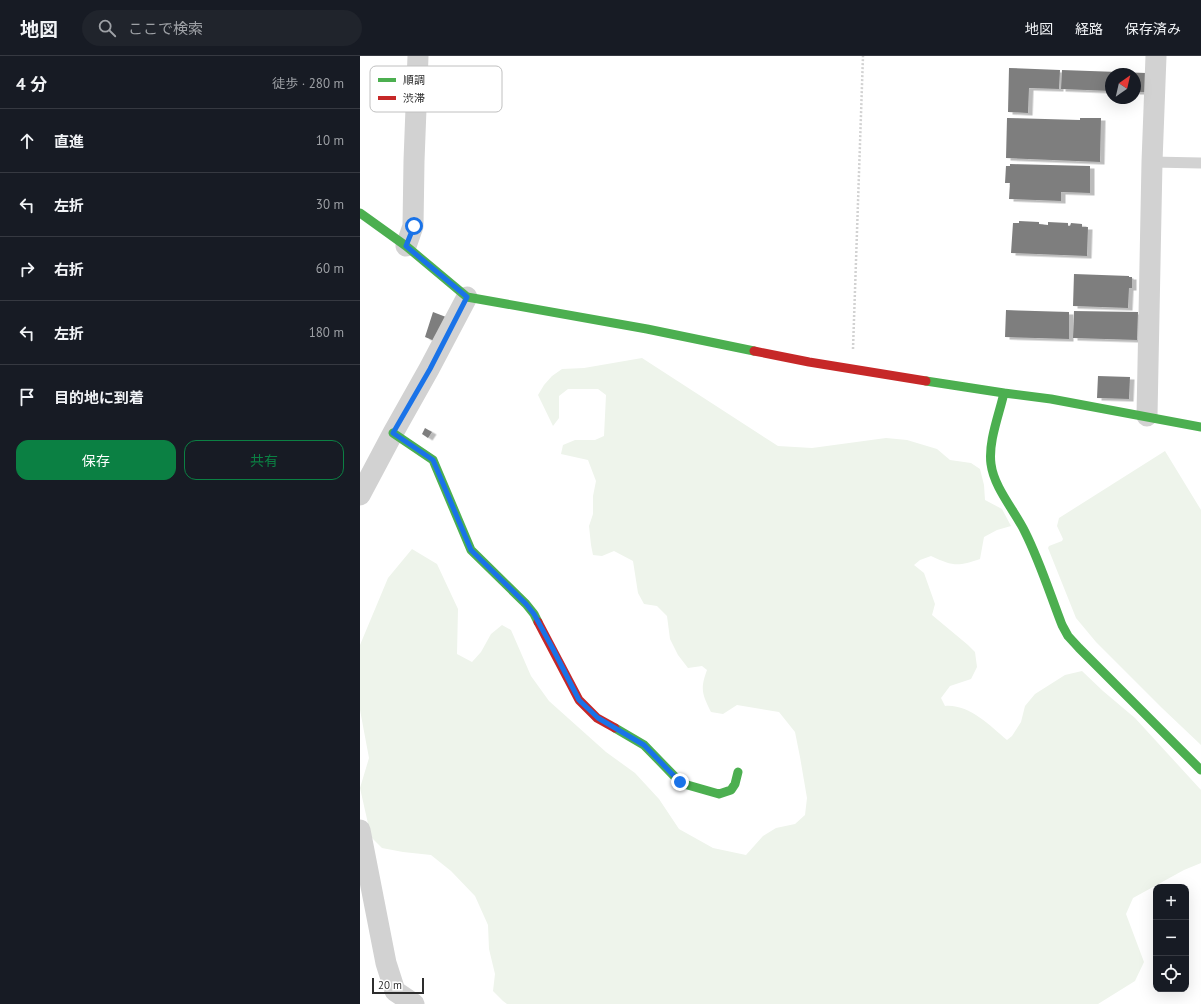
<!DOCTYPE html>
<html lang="ja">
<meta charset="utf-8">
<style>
:root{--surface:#171b24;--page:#20242c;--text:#f1f3f6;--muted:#9ea1a6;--line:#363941;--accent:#0b8043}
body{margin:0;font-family:"PT Sans","Noto Sans JP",sans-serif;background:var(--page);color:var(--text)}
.controls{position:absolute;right:12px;bottom:12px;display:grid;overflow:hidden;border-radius:8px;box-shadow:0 4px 16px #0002}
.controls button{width:36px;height:36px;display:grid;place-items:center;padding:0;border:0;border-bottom:1px solid var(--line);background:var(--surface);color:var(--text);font:20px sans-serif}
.compass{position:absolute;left:745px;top:12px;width:36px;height:36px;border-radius:50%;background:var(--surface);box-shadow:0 4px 16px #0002;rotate:34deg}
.scale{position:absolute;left:12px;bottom:10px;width:52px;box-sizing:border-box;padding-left:4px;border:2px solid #2d2d2d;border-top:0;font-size:11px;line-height:14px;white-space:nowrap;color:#2d2d2d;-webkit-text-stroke:3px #fff;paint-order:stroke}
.stop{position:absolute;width:12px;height:12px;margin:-9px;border:3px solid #1a73e8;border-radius:50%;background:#fff}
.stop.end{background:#1a73e8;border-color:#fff;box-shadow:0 1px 4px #0008}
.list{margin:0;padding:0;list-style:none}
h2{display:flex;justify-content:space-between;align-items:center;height:52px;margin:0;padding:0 16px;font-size:17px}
h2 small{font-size:13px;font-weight:400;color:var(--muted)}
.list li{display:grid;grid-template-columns:26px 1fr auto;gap:12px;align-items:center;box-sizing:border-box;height:64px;padding:0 16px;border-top:1px solid var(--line)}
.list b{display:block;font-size:15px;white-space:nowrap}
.list em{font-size:13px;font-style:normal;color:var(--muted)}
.actions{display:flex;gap:8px;padding:12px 16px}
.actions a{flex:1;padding:9px 0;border:1px solid var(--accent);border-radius:12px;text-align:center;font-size:14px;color:var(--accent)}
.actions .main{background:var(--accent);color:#fff}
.icon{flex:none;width:22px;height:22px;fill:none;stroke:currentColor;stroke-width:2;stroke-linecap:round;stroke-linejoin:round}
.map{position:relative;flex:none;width:841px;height:948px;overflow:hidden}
header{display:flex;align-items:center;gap:24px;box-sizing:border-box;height:56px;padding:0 20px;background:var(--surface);border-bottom:1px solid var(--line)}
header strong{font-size:19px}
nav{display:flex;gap:22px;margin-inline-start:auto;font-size:14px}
.search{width:280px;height:36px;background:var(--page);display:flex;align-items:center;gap:10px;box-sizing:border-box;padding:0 14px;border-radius:22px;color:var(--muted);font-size:15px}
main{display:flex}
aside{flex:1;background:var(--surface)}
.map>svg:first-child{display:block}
.green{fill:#eef4eb}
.building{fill:#7e7e7e;filter:url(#shadow)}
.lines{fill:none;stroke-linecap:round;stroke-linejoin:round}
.path{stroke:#d2d2d2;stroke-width:2.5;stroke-dasharray:2 2;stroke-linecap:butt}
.lane{stroke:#d2d2d2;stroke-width:11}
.street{stroke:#d2d2d2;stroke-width:21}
.fast{stroke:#4caf50;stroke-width:9}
.jam{stroke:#c62828;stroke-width:9}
.route{stroke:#1a73e8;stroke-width:5}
.key{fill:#fff;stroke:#c0c0c0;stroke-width:1}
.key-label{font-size:11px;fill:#2d2d2d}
</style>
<header>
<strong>地図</strong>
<div class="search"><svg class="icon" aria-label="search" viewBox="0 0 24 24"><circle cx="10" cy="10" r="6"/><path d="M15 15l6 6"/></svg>ここで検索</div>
<nav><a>地図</a><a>経路</a><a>保存済み</a></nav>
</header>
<main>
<aside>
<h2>4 分<small>徒歩 · 280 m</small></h2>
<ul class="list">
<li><svg class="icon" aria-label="ahead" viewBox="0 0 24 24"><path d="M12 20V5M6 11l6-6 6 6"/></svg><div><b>直進</b></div><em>10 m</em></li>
<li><svg class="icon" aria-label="left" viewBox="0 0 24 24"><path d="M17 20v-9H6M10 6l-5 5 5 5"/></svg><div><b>左折</b></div><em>30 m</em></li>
<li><svg class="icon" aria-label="right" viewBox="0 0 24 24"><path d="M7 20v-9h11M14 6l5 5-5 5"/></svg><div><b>右折</b></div><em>60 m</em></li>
<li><svg class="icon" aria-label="left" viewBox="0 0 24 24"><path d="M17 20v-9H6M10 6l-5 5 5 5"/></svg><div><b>左折</b></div><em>180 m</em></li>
<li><svg class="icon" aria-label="arrive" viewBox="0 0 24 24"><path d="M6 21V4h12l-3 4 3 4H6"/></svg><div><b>目的地に到着</b></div></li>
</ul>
<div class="actions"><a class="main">保存</a><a>共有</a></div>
</aside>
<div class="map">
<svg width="841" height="948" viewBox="0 0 841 948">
<defs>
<filter id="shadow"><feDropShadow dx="4.5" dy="2.5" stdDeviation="0" flood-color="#0004"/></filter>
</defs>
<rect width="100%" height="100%" fill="#fff"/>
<path class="green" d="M282,302L418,390L452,392L526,382L547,384L577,393L590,404L611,407L620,413L624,429L625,444L642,453L651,470L637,474L624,481L620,503C597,511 593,510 571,500L560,504L554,509L564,517L575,548L572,559L608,589L615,596L617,611L611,623L590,630L581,642L585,650C609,648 629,669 647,684L652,680L661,666L665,650L675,638L705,619L722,615L743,635L775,662L841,734V807L824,814L773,842L766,858L784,906L775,925L738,948H147L143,945L133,935L135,918L129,893L128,869L115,840L91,815L71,799L43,796L22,792L11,781L0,732L9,702L0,654V589L28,522L52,493L77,508L98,553L97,598L112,606L121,596L131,578L142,569L151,574L171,620L189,645L246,696L275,717L299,743L319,773L353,792L386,799L403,780L416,772L435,768L445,759L447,742L440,701L435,676L419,656L377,649L363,658L351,656C342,638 340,633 347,614L342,610L328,612L318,599L310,583L307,560L297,550L284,548L278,537L273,505L254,495L242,500L233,499L231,489L229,470L233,458V440L236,425L228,404L201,398L203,389L215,384H235L244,380L246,339L238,333H208L199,340V362L193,370L178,339L184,329L192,320L202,313L224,312Z
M805,395L841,454V689L802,652L736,586L716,562L688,492L689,490L702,485L703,483L697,470L699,462Z"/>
<path class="building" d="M649,12L700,14L699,33L669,32L668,57L648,56Z
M702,14L786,17V36H775V18H751V35L701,33Z
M647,62L720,64V62H741L740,106L646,102Z
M650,108L730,110V137L701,136V145L649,143L650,127H645L646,110H650Z
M659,165L679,166V168L688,169V166L708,167V170H710L711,167L722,168V171H728L727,200L651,197L653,167H659Z
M714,218L769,220V221H772V232H769L768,252L713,250Z
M646,254L709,256V283L645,281Z
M714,255L778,256L777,284L713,282Z
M73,256L91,263L77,286L65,281Z
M738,320L770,321L769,343L737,342Z
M65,372L72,376L68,382L62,378Z"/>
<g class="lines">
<path class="path" d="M493,293L503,0"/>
<path class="lane" d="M792,106L841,107"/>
<path class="street" d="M46,190L53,170L54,105L58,0
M787,360L792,106L796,0
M0,439L33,377L69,313L107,241
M0,774L26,907L35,935L54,948"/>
<path class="fast" d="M0,157L46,190L107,241L287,273L394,295
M566,325L644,337L691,343L841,371
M644,337C639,359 628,386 631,408C634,432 655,455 665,476C680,506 690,538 702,569L708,580L719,592L841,714
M33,377L73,404L111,494L166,548L174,558L178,566
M255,672L284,689L320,726L324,728L359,738L371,734L375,728L378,716"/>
<path class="jam" d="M394,295L449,306L566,325
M178,566L219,644L237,662L255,672"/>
</g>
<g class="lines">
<path class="route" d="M54,170L46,190L107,241L70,313L33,377L73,404L111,494L166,548L174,558L193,593L219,644L238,662L284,689L320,726"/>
</g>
<rect x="10" y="10" width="132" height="46" rx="6" class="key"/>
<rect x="18" y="22" width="18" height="4" fill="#4caf50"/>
<rect x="18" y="40" width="18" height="4" fill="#c62828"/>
<g class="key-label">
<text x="43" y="28">順調</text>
<text x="43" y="46">渋滞</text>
</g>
</svg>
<div class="controls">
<button>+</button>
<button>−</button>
<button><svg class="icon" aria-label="locate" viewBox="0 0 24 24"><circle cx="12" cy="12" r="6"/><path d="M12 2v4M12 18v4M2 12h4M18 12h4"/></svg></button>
</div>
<svg class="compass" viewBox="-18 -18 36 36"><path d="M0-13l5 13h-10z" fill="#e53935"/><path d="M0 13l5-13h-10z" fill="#9ea1a6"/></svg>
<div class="scale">20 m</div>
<div class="stop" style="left:54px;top:170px"></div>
<div class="stop end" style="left:320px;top:726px"></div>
</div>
</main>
